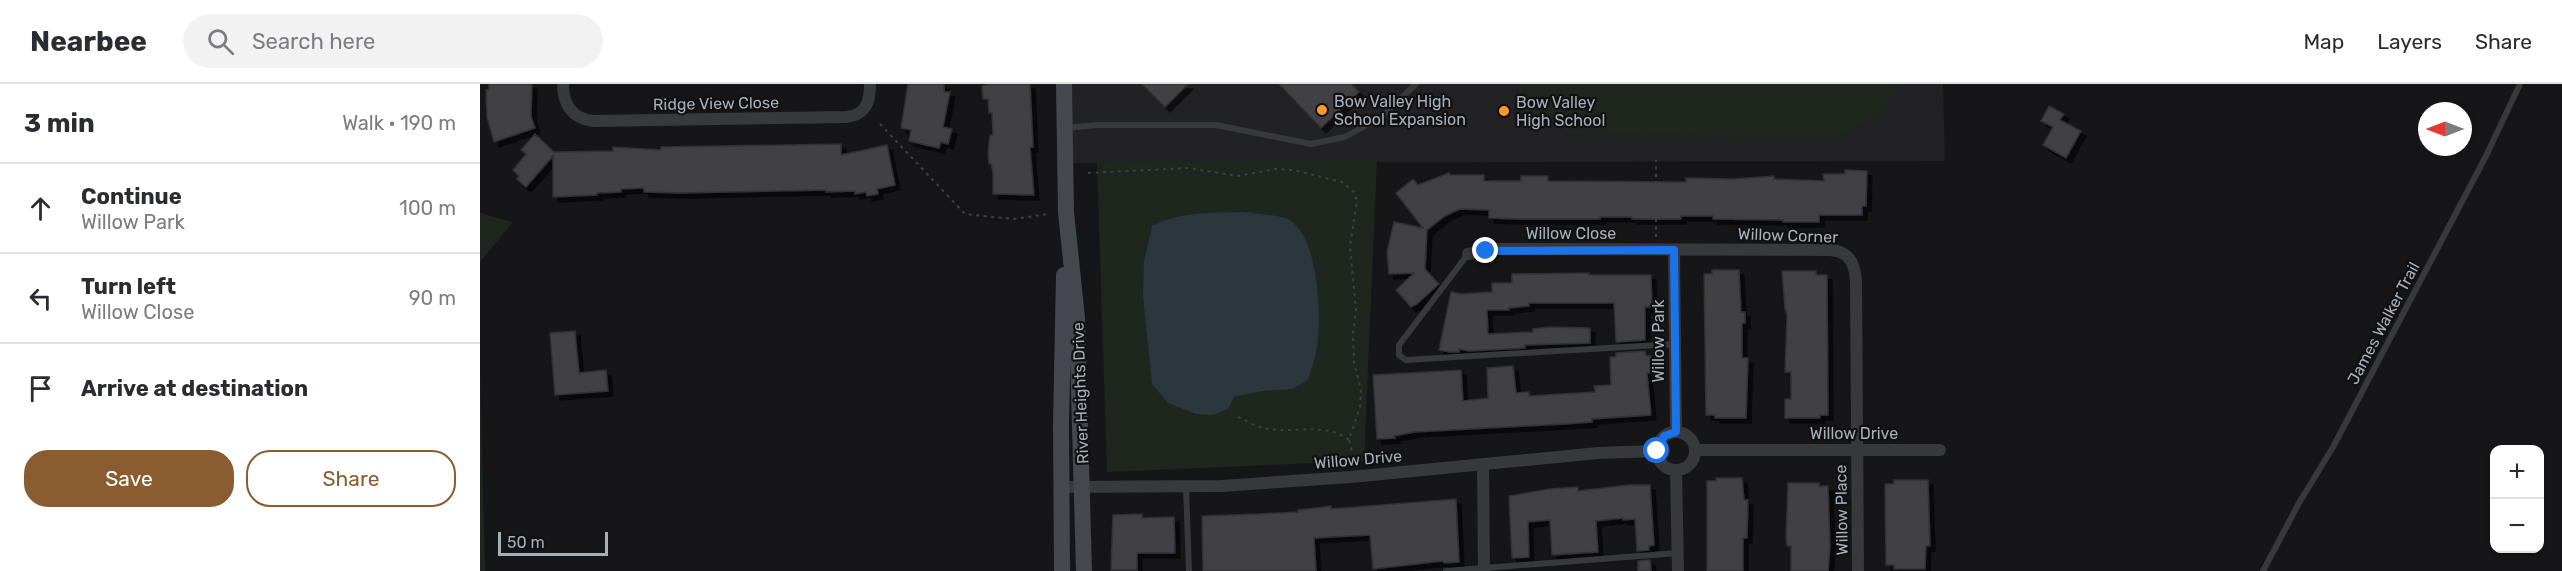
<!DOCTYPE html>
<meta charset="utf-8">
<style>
:root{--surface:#fff;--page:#f2f2f3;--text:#2b2b33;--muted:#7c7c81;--line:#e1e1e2;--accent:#895d2f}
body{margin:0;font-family:Rubik,sans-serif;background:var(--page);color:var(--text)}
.controls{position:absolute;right:18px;bottom:18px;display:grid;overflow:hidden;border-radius:12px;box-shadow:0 2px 4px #0004}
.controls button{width:54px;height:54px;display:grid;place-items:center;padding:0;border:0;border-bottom:2px solid var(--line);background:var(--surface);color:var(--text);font:30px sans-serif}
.compass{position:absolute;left:1938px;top:18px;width:54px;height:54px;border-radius:50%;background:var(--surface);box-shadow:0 2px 4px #0004;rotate:270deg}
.scale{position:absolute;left:18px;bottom:15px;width:110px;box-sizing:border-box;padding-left:6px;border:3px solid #a7afb9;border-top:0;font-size:16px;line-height:21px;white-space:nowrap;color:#a7afb9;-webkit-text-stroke:4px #111113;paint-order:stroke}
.stop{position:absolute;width:18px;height:18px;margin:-14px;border:4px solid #1a73e8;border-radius:50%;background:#fff}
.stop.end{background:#1a73e8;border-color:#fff;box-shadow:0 2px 6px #0008}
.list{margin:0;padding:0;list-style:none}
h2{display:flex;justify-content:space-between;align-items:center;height:78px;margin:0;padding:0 24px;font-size:26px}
h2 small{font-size:20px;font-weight:400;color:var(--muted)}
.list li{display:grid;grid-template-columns:39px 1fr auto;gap:18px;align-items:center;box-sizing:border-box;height:90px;padding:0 24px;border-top:2px solid var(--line)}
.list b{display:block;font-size:22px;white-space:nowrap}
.list p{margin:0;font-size:20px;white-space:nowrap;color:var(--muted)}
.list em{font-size:20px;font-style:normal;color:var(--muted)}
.actions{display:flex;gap:12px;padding:18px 24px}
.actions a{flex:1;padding:14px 0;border:2px solid var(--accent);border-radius:24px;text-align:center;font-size:21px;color:var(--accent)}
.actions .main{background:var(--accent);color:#fff}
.icon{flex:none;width:33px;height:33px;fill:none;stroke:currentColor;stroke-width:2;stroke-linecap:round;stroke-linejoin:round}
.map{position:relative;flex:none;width:2082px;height:487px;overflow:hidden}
header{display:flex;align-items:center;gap:36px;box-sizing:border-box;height:84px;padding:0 30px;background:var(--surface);border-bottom:2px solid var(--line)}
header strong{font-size:28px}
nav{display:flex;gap:33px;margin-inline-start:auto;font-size:21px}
.search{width:420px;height:54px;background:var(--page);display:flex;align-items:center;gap:15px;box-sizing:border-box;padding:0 21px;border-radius:33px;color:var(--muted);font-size:22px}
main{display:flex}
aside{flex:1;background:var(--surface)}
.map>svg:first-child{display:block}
.built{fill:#222225}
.green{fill:#1e261e}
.water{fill:#2b373d}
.building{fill:#404145;stroke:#303034;stroke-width:1.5;filter:url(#shadow)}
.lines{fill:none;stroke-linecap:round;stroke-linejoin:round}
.path{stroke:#3d4044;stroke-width:2;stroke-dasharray:3 4.5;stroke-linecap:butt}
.lane{stroke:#37393d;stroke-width:6}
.street{stroke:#37393d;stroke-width:12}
.secondary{stroke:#45484e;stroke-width:16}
.route{stroke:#1a73e8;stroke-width:8}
.poi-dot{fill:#fb9a2b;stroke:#111113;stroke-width:2}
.labels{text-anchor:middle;stroke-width:4.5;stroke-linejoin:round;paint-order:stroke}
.poi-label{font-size:16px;fill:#a7afb9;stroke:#111113;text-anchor:start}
.street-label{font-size:16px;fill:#a7afb9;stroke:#111113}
</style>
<header>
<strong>Nearbee</strong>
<div class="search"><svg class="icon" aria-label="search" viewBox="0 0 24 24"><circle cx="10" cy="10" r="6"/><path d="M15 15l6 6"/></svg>Search here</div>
<nav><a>Map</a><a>Layers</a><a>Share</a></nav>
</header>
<main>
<aside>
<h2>3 min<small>Walk · 190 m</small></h2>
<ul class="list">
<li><svg class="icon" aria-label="ahead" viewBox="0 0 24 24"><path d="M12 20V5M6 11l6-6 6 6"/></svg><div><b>Continue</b><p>Willow Park</p></div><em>100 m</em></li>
<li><svg class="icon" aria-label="left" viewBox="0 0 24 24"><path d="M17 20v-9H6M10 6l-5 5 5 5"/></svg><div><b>Turn left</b><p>Willow Close</p></div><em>90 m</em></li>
<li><svg class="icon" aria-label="arrive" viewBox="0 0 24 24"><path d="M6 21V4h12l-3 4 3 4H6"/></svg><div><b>Arrive at destination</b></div></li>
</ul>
<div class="actions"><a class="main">Save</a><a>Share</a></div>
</aside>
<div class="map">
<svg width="2082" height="487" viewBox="0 0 2082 487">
<defs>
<filter id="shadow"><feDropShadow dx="5" dy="5" stdDeviation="0" flood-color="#0009"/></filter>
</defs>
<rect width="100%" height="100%" fill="#161618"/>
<path class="built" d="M584,0H1463L1465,77L586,79Z"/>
<path class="green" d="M1035,0H1419C1403,34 1380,44 1347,53L1091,49C1059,35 1052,31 1035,0Z
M897,76L884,377L627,388L617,78Z
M0,129L33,138L0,178Z
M0,284L5,487H0Z"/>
<path class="water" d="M764,128C775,130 802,131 810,136C840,157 841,232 837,264C835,275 831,286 828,296L812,305L782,307L754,313L748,325L733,331L716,330L688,319L672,300L663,212L664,178L672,142C700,127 733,129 764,128Z"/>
<path class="building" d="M9,0H52L51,32L55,44L14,58L7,33L6,6H9Z
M428,0H464V8H470L463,43L472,45L468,60L461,58L459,64L429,57L431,46L421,44Z
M511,0H550L553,63H550L554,111L513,110V88L511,80H509L508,69L510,51H513L512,29H509L508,15H503L502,2Z
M662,0H708L685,23Z
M799,0H871L879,8L841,44Z
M1569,22L1584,30L1580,36L1601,47L1586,74L1563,61L1573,43L1561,37Z
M55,50L74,68L133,67V63L181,66V63L361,60V71L407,61L415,101L397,105L398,110L387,112L386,108L375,110V107L346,108V106L202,109L164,108V104L141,105V108L117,109V111L73,113V72L46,103L37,95L39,92L33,86L46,70L41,66Z
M1365,86L1387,87L1386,122H1382V131H1339V138H1303V136L1233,135V132H1201V135H1152V133H1120V135H1037L1009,134V126L980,125L965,132L947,146L945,185L959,200L937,220L931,223L916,206L934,189L909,190L907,168L914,138L943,144L916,109L933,95L938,101L969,89L970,91H1004V97H1041V92H1068V97L1206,98V94L1253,95L1294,92V95L1344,97L1343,90H1365Z
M1232,186H1259L1261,228H1265V239H1262V274H1268L1266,334H1235V331H1226L1224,190H1232Z
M1302,187H1336V191H1347L1348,331H1340V334H1305V315H1311V288H1305L1307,231L1305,224Z
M1109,189V191H1171L1172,223H1165V256L1136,258L1134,219H1049V222L1029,224V226H1007L1008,250L1053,248V245L1070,243L1110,244V259L1045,261V264L989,267L979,265V268H969L959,266L971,208L981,210L1012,208V199H1032V190Z
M95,247L99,289L126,286L128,307L75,311L70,249Z
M1165,267L1166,272H1171L1172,289H1167L1171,331L1112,335V338L1085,340L935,348L914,352L915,354L897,355L893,291L981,286L983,317L1008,314L1007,284L1033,282L1036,309L1049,308V312L1115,308L1114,302L1131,301L1130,273H1136V269Z
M1236,394H1262L1264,416H1268L1267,454H1263V487H1227V397H1236Z
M1414,396H1448L1450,462H1446L1445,485H1414V481H1406L1405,400H1414Z
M1308,399H1339V402H1348L1350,463L1348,487H1311V462H1307L1306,455Z
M1149,401H1170L1174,461L1169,462V466L1157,467L1155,435L1143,436V434L1116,437L1118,468L1072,471L1070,436L1048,438L1049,473L1032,474L1029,412L1069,405L1098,403V407Z
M976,415L979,478L964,479L963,477L893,485L890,451L834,454L836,487H723L722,432L779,430L818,428V426L835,424L851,422V425Z
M662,430V434L694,433L695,469H657V486H631L633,431Z
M1170,476L1171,487H1158V477Z"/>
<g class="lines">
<path class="path" d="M400,40L485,130L534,135L568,130
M608,89L708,84L758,92L795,85L813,86L862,98L874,108L877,117L870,162L876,227L873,249L874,279L881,305L880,323L869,356L872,368
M1176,153V76
M758,333C765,336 773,341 780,343C810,352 843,336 869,356"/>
<path class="lane" d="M585,44L617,41H736L831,60L865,53L901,33L936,0
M988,170L919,261V271L926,276L1195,260
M706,402L709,487
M966,487L1198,469
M1783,487L1819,419L1853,363L2006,72L2040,0"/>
<path class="street" d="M83,0C83,20 92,35 113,37L366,33C386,31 390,18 390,0
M1194,166L1196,348
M988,170L1015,165L1350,166C1369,167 1375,179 1376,197L1378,487
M1177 367a19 19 0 1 1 38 0a19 19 0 1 1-38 0Z
M1215,366H1460
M1003,380L1004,487
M1196,386L1198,487
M582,403L741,402L871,393L1118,369L1177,367"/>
<path class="secondary" d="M584,0L586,128L597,234L604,487
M582,487L581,341L584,191"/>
</g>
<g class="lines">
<path class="route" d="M1006,167L1194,166L1196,348L1184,352L1177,367"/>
</g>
<g class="poi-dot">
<circle cx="842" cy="26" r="6"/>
<circle cx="1024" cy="27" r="6"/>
</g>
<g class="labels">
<g class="poi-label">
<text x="854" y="23">Bow Valley High<tspan x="854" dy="18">School Expansion</tspan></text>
<text x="1036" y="24">Bow Valley<tspan x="1036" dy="18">High School</tspan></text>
</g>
<g class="street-label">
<text transform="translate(236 19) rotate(-1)" y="6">Ridge View Close</text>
<text x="1091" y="155">Willow Close</text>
<text transform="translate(1308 151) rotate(2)" y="6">Willow Corner</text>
<text transform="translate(1903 239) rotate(-62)" y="6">James Walker Trail</text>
<text transform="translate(1178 257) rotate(-90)" y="6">Willow Park</text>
<text transform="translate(600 309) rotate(-92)" y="6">River Heights Drive</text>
<text x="1374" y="355">Willow Drive</text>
<text transform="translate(878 375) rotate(-5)" y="6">Willow Drive</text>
<text transform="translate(1361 426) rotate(-91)" y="6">Willow Place</text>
</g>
</g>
</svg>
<div class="controls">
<button>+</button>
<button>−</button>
</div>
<svg class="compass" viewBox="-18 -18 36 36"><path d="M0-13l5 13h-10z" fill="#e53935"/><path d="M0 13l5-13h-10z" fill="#7c7c81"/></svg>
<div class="scale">50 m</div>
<div class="stop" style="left:1177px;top:367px"></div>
<div class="stop end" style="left:1006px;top:167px"></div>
</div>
</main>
